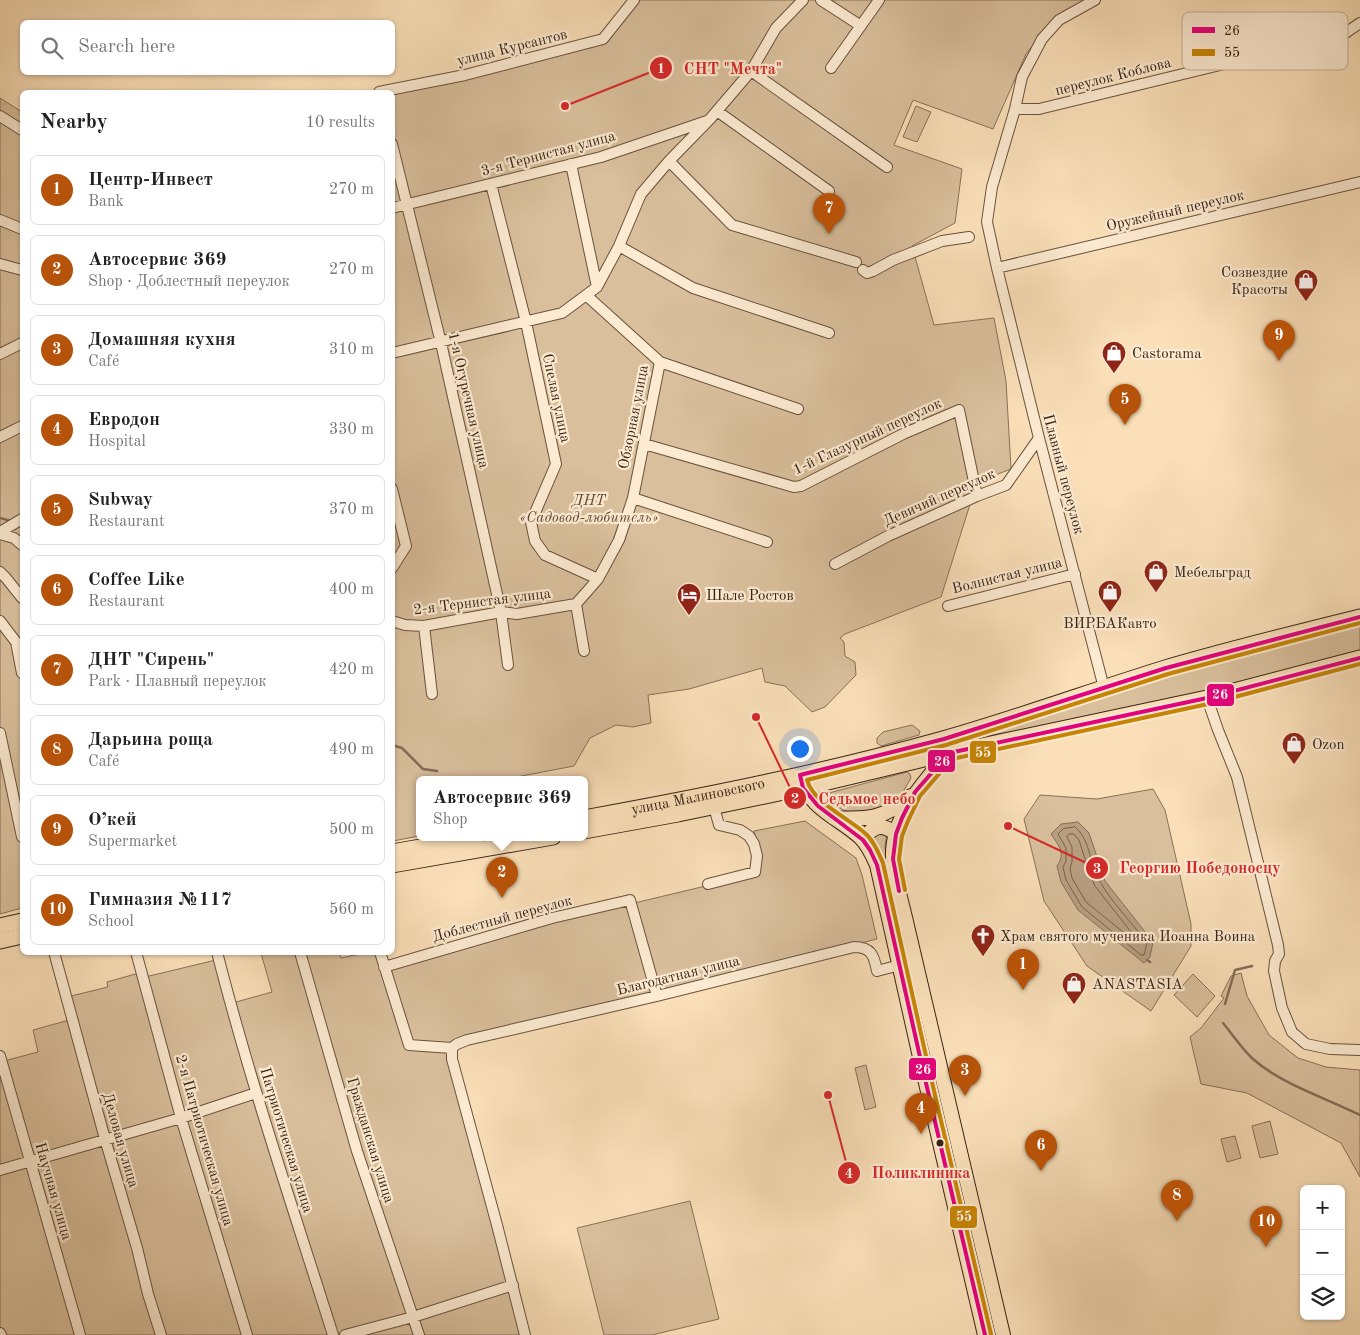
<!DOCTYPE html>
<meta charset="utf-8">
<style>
:root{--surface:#fff;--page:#f6f6f6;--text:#222;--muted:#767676;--line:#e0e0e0;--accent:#b45309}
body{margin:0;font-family:"Old Standard TT",serif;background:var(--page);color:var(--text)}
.controls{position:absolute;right:15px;bottom:15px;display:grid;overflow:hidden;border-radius:8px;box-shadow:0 1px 4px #0004}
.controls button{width:45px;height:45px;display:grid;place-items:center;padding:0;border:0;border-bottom:1px solid var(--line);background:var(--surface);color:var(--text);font:25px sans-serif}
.you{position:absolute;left:799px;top:748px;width:18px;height:18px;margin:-12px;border:4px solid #fff;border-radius:50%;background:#1a73e8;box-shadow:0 0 0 8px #1a73e833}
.badge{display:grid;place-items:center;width:32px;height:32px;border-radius:50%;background:var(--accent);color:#fff;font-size:16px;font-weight:700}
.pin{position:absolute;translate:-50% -41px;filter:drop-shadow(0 1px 2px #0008)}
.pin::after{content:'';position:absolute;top:26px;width:18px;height:15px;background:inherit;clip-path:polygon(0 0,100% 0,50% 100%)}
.popup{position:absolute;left:416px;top:776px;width:172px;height:65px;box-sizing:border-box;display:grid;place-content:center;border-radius:8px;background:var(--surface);filter:drop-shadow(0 1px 4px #0005);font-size:16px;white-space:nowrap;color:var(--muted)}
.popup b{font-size:19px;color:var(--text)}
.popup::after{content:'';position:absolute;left:50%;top:100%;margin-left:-10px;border:10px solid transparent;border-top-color:var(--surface)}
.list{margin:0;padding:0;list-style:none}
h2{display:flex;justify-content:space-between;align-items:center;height:65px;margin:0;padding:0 20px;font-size:21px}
h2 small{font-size:16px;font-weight:400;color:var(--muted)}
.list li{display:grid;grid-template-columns:32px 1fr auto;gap:15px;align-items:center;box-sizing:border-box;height:70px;margin:0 10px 10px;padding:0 10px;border:1px solid var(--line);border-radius:8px}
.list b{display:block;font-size:19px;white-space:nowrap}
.list p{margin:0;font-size:16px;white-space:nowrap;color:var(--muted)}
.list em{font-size:16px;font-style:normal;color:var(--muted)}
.icon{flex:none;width:28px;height:28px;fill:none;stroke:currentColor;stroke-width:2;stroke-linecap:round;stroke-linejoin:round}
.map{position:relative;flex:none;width:1360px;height:1335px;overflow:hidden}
.search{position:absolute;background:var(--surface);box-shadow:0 1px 4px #0004;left:20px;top:20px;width:375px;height:55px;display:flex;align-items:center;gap:12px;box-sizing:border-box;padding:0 18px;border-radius:8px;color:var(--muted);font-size:19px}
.panel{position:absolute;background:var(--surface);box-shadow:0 1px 4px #0004;left:20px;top:90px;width:375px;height:865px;border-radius:8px}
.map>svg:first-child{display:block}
.green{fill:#d9bf9c;stroke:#887158}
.water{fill:#b89f80;stroke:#856d55}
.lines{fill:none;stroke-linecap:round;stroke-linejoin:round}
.shore{stroke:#78614a;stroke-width:1}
.stream{stroke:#856d55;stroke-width:2.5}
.minor-casing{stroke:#68523d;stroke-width:12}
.major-casing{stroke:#382314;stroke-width:16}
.highway-casing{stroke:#382314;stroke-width:17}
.minor{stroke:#fcead1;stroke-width:10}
.major{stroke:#fadfb8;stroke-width:14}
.highway{stroke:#fadfb8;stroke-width:15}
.bus-1-casing{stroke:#fcead1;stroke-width:8}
.bus-2-casing{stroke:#fcead1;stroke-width:8}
.bus-1{stroke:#e5007d;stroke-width:4}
.bus-2{stroke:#c78505;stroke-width:4}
.bus-dot{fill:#382314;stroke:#fcead1;stroke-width:2}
.labels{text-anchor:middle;stroke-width:4.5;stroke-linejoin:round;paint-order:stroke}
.street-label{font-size:15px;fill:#382314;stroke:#fcead1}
.poi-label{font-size:15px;fill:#382314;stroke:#fcead1;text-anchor:start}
.park-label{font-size:15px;font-style:italic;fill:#604a36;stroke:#fcead1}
.key{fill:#fcead1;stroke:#c1ae98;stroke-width:1}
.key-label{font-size:14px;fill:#382314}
.leader{fill:none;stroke:#d62828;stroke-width:2}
.callout-dot{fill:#d62828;stroke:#fcead1;stroke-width:2}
.mark-label{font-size:15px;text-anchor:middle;font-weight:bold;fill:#fff}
.callout-label{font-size:16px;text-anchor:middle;font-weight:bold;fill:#d62828;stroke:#fcead1;stroke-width:4.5;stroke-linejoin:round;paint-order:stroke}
.line-badge{stroke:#fcead1;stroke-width:2}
.badge-label{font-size:14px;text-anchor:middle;font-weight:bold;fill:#fff}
</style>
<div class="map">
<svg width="1360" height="1335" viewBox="0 0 1360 1335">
<rect width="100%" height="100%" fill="#fadfb8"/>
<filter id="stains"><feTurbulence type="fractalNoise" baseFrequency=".004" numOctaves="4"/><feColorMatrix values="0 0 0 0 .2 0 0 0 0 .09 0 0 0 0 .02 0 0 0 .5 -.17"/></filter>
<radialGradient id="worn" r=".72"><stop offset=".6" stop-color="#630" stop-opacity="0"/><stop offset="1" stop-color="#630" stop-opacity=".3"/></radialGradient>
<path class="green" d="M638,0H1093L1052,21L1026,54L993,129L913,100L894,145L962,169L955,223L912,246L934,325L994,318L1006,381L1011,469L977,482L941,597L845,634L840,638L844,642L845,656L855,662L856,675L825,707L812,712L785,686L765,682L762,668L689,689L648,695L651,723L633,727L616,725L590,738L574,766L506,779H420L419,836L393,841L392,92L608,38Z
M0,98L22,112V908L0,914Z
M916,106L931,112L917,142L903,137Z
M1360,625V651L1215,689L1067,722L987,736L986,733L1076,703L1153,680Z
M912,725L920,731L919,735L881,746L877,743V738L883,732Z
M907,772L910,774L911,778L900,797L887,809L851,813L835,806L827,798L829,793Z
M1153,789L1165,810L1191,924V946L1151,1011L1087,966L1044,901L1024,819L1040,795L1097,799Z
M805,821L856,858L862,875L877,939L447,1046L522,1335H0V1062L38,1052L33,1030L73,1019L67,997L108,987L107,982L139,973L141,978L216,960L229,1004L272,992L261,953H339L341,958L365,953H377L382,970L517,931L760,873L761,857L754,831Z
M887,833L885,846L886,860L930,1059L929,1062L928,1061L883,861L880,854L870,837L874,834Z
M1241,973L1247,996L1269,1035L1298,1058L1326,1067L1360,1070V1177L1341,1143L1247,1093L1201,1084L1190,1037L1201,1028L1224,998L1221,996L1231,976Z
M1193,974L1215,996L1197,1017L1174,995Z
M866,1065L876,1107L865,1110L855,1068Z
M937,1091L940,1092L955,1159L952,1160L936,1093Z
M1270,1121L1278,1154L1260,1158L1252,1126Z
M1235,1136L1241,1158L1227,1162L1221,1139Z
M957,1164L996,1335H992L953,1165Z
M690,1201L719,1319L652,1335H604L577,1228Z"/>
<path class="water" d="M1078,822L1089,833L1105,881L1153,942L1150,957L1144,963L1078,910L1061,882L1057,866C1066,853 1059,846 1051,834L1061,824Z"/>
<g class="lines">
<path class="shore" d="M1075,827C1088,838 1089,854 1094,869C1103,894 1131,921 1147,943L1144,955H1141L1082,907L1066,880L1063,867L1066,861V848L1058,834L1063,829Z
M1069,834H1074L1079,840L1089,872L1095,886L1131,932V936H1128L1086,902L1072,878L1070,868L1072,862V847L1067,837Z"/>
<path class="stream" d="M0,518L11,521
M392,745L402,748L423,769L437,771
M1147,960L1150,962
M1225,1004L1235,970L1252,966
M1223,1023C1233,1035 1242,1049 1253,1059C1281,1084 1326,1098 1360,1115"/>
<defs>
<path id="minor" d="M821,0L861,26
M1095,0L1059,20L1042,39L1022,77L1015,109L992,187L987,222L997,268L1039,438L1104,688
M831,68L879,0
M751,71L887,167
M379,92L465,75L603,39L634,0
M1015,109H1039L1331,38L1344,34L1360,23
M717,111L829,191
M0,116L22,130
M392,144L441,343L501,612L508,665
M669,161L732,225L856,262
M571,164L597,287
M491,184L526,322L556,464L531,522L535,541L545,555L598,579
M392,208L601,157L707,121
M0,220L22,229
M619,246L693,288L829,333
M0,264L22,270
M997,268L1360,182
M863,270L867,273L873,271L893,260L942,241L969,237
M392,353L562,313L597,287L619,246L641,194L669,161L710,119L751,71L776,28L803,0
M0,354L22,343
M660,362L798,409
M0,437L22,426
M644,444L794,487L801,486L903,434L959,410L977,496
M392,489L406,546L392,568
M633,498L767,542
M0,532L22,519
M0,534L14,538L22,545
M835,564L888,536L977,496L1006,485L1039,438
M0,572L6,578L22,598
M948,606L1075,574
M0,621L16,642L22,673
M392,621L405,625L424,626L501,612L517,614L576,604
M424,626L432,694
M584,651L576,604L598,579L619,540L633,498L660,362L586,295
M1207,698L1218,730L1237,777L1278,945L1279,954L1275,961L1274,971L1282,1008L1292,1032L1306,1044L1330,1049L1360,1050
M0,733L22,837
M708,884L755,872L757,856L754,844L749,836L740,830L719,825L714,807
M54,952L105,1139L137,1248L148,1294L161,1335
M136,952L181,1118L247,1335
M217,952C250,1082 293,1208 333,1335
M300,952L357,1151L419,1335
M380,952L409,1045L452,1048
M384,967L552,918L630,900L657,996
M0,1056L80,1335
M0,1170L181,1118L256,1093
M0,1333L1,1335
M345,1335L413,1317L513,1285
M525,1335L497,1225L452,1059V1048L457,1044L467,1040L657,996L854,947C871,947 874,955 877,971L900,965"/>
<path id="major" d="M949,753C924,782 891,816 893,859C895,881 902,904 907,926L1003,1335
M801,778C808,808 841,819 861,838C869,846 873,856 877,865L922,1066L985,1335
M834,818C869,820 883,819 911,796
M863,840C873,825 882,823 896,834"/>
<g id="highway">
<path id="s1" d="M584,818C705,796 825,772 943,739C1017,718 1091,691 1165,668C1230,649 1295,633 1360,617"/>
<path d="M584,831L678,814L803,788L949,753L1207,698L1360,658"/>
<path d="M392,852L477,837"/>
<path d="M392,865L553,837"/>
<path d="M0,926L22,921"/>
<path d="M0,941L22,936"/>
</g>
</defs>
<use href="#minor" class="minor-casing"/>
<use href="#major" class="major-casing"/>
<use href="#highway" class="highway-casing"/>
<use href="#minor" class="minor"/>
<use href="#major" class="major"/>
<use href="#highway" class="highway"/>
<defs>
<path id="bus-1" d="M899,891L893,859L896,834L902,818L915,792L949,753L1207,698L1360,658
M985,1335L922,1066L877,865L870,850L863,840L818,806L803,788L800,775L944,739L1166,668L1360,617"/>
<path id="bus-2" d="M905,890L899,859L902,836L908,821L920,796L952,759L1208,704L1360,664
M991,1334L928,1065L883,863C879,854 875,843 867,835C851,819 813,803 807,780L946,745L1168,674L1360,623"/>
</defs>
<use href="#bus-1" class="bus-1-casing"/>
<use href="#bus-2" class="bus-2-casing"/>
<use href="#bus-1" class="bus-1"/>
<use href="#bus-2" class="bus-2"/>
</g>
<defs>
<symbol id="shop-pin" viewBox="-11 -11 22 30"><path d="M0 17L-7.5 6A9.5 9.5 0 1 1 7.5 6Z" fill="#8f2418" stroke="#fcead1"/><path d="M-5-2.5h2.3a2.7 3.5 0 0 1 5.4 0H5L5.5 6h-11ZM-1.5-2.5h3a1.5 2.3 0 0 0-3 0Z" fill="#fff"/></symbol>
<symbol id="hotel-pin" viewBox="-11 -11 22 30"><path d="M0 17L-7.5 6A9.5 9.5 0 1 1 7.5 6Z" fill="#8f2418" stroke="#fcead1"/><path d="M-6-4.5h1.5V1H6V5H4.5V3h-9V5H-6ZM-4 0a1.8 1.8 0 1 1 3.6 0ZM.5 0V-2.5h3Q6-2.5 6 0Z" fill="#fff"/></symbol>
<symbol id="church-pin" viewBox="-11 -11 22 30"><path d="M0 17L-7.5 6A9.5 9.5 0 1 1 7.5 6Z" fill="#8f2418" stroke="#fcead1"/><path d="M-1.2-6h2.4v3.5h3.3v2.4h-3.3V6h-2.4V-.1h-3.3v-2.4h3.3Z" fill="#fff"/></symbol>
</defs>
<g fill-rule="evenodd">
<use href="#shop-pin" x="1292" y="267" width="28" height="38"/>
<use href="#shop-pin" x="1100" y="339" width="28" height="38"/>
<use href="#shop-pin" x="1142" y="558" width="28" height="38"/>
<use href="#shop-pin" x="1096" y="578" width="28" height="38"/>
<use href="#hotel-pin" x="675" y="581" width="28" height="38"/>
<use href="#shop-pin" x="1280" y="730" width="28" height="38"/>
<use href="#church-pin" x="969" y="922" width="28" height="38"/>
<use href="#shop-pin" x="1060" y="970" width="28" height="38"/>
</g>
<circle class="bus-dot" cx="940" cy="1143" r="4.5"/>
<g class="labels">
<g class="street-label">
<text transform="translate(512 47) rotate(-14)" y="5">улица Курсантов</text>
<text transform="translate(1113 76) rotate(-14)" y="5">переулок Коблова</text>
<text transform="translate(548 153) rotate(-15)" y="5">3-я Тернистая улица</text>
<text transform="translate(1175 210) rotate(-13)" y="5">Оружейный переулок</text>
<text transform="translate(557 398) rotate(78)" y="5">Спелая улица</text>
<text transform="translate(469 400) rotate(77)" y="5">1-я Огуречная улица</text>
<text transform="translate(633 417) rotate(-79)" y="5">Обзорная улица</text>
<text transform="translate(867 436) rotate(-25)" y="5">1-й Глазурный переулок</text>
<text transform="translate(1064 474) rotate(75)" y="5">Плавный переулок</text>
<text transform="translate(939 497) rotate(-24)" y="5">Девичий переулок</text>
<text transform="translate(1007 575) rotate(-14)" y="5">Волнистая улица</text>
<text transform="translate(482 601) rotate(-7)" y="5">2-я Тернистая улица</text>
<text dy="5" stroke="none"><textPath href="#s1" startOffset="116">улица Малиновского</textPath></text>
<text transform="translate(502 918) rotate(-15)" y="5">Доблестный переулок</text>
<text transform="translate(678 975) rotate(-14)" y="5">Благодатная улица</text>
<text transform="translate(121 1140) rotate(74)" y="5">Деловая улица</text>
<text transform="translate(205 1140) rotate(74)" y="5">2-я Патриотическая улица</text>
<text transform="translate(287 1140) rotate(73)" y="5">Патриотическая улица</text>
<text transform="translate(371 1140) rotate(73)" y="5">Гражданская улица</text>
<text transform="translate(54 1191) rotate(74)" y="5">Научная улица</text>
</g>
<g class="poi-label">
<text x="1288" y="277" text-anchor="end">Созвездие<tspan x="1288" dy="17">Красоты</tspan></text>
<text x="1132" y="358">Castorama</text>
<text x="1174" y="577">Мебельград</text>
<text x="706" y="600">Шале Ростов</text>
<text x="1110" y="628" text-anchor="middle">ВИРБАКавто</text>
<text x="1312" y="749">Ozon</text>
<text x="1000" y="941">Храм святого мученика Иоанна Воина</text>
<text x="1092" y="989">ANASTASIA</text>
</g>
<g class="park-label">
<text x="589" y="505">ДНТ<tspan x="589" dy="17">«Садовод-любитель»</tspan></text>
</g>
</g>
<rect x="1182" y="12" width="166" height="58" rx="8" class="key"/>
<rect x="1192" y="27" width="23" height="6" fill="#e5007d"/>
<rect x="1192" y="49" width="23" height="7" fill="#c78505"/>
<g class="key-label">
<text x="1224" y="35">26</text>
<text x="1224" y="57">55</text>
</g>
<path class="leader" d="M565 106L661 68M756 717L795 798M1008 826L1097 868M828 1095L849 1173"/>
<g class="callout-dot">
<circle cx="565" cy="106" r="5"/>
<circle cx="756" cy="717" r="5"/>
<circle cx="1008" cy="826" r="5"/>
<circle cx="828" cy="1095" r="5"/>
<circle cx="661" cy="68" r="12"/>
<circle cx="795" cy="798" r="12"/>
<circle cx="1097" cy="868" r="12"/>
<circle cx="849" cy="1173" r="12"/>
</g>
<g class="mark-label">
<text x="661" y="73">1</text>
<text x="795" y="803">2</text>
<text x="1097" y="873">3</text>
<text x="849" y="1178">4</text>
</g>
<g class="callout-label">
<text x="733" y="74">СНТ "Мечта"</text>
<text x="867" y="804">Седьмое небо</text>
<text x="1200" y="873">Георгию Победоносцу</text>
<text x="921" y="1178">Поликлиника</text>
</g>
<g class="line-badge">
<rect x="1206" y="683" width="29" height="24" rx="5" fill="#e5007d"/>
<rect x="969" y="740" width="28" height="24" rx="5" fill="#c78505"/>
<rect x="927" y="749" width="29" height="24" rx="5" fill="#e5007d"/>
<rect x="908" y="1057" width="29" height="24" rx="5" fill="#e5007d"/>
<rect x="949" y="1205" width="29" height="24" rx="5" fill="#c78505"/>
</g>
<g class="badge-label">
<text x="1220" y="699">26</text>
<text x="983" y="757">55</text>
<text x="942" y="766">26</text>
<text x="923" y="1074">26</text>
<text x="964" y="1221">55</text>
</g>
<rect width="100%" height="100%" filter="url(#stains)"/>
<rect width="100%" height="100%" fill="url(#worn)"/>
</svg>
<div class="controls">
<button>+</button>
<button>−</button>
<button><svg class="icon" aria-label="layers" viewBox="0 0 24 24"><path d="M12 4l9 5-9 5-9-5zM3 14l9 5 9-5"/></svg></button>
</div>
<div class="you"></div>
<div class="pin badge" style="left:1023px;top:990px">1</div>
<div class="pin badge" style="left:502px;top:898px">2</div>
<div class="popup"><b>Автосервис 369</b>Shop</div>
<div class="pin badge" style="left:965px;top:1096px">3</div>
<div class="pin badge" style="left:921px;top:1134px">4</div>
<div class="pin badge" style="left:1125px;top:425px">5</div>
<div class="pin badge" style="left:1041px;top:1171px">6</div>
<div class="pin badge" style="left:829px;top:234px">7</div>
<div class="pin badge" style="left:1177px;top:1221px">8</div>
<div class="pin badge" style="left:1279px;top:361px">9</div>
<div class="pin badge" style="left:1266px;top:1247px">10</div>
<div class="search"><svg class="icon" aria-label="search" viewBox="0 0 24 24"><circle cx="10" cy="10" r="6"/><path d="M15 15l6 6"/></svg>Search here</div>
<section class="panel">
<h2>Nearby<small>10 results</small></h2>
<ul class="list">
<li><span class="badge">1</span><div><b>Центр-Инвест</b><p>Bank</p></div><em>270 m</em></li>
<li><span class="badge">2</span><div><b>Автосервис 369</b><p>Shop · Доблестный переулок</p></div><em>270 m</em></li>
<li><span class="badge">3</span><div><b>Домашняя кухня</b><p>Café</p></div><em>310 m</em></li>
<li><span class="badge">4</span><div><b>Евродон</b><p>Hospital</p></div><em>330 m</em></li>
<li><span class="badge">5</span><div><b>Subway</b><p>Restaurant</p></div><em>370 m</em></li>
<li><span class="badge">6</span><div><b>Coffee Like</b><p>Restaurant</p></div><em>400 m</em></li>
<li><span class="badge">7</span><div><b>ДНТ &quot;Сирень&quot;</b><p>Park · Плавный переулок</p></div><em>420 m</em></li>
<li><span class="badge">8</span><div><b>Дарьина роща</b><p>Café</p></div><em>490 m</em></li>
<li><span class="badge">9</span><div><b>О’кей</b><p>Supermarket</p></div><em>500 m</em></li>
<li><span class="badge">10</span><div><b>Гимназия №117</b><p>School</p></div><em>560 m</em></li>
</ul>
</section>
</div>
